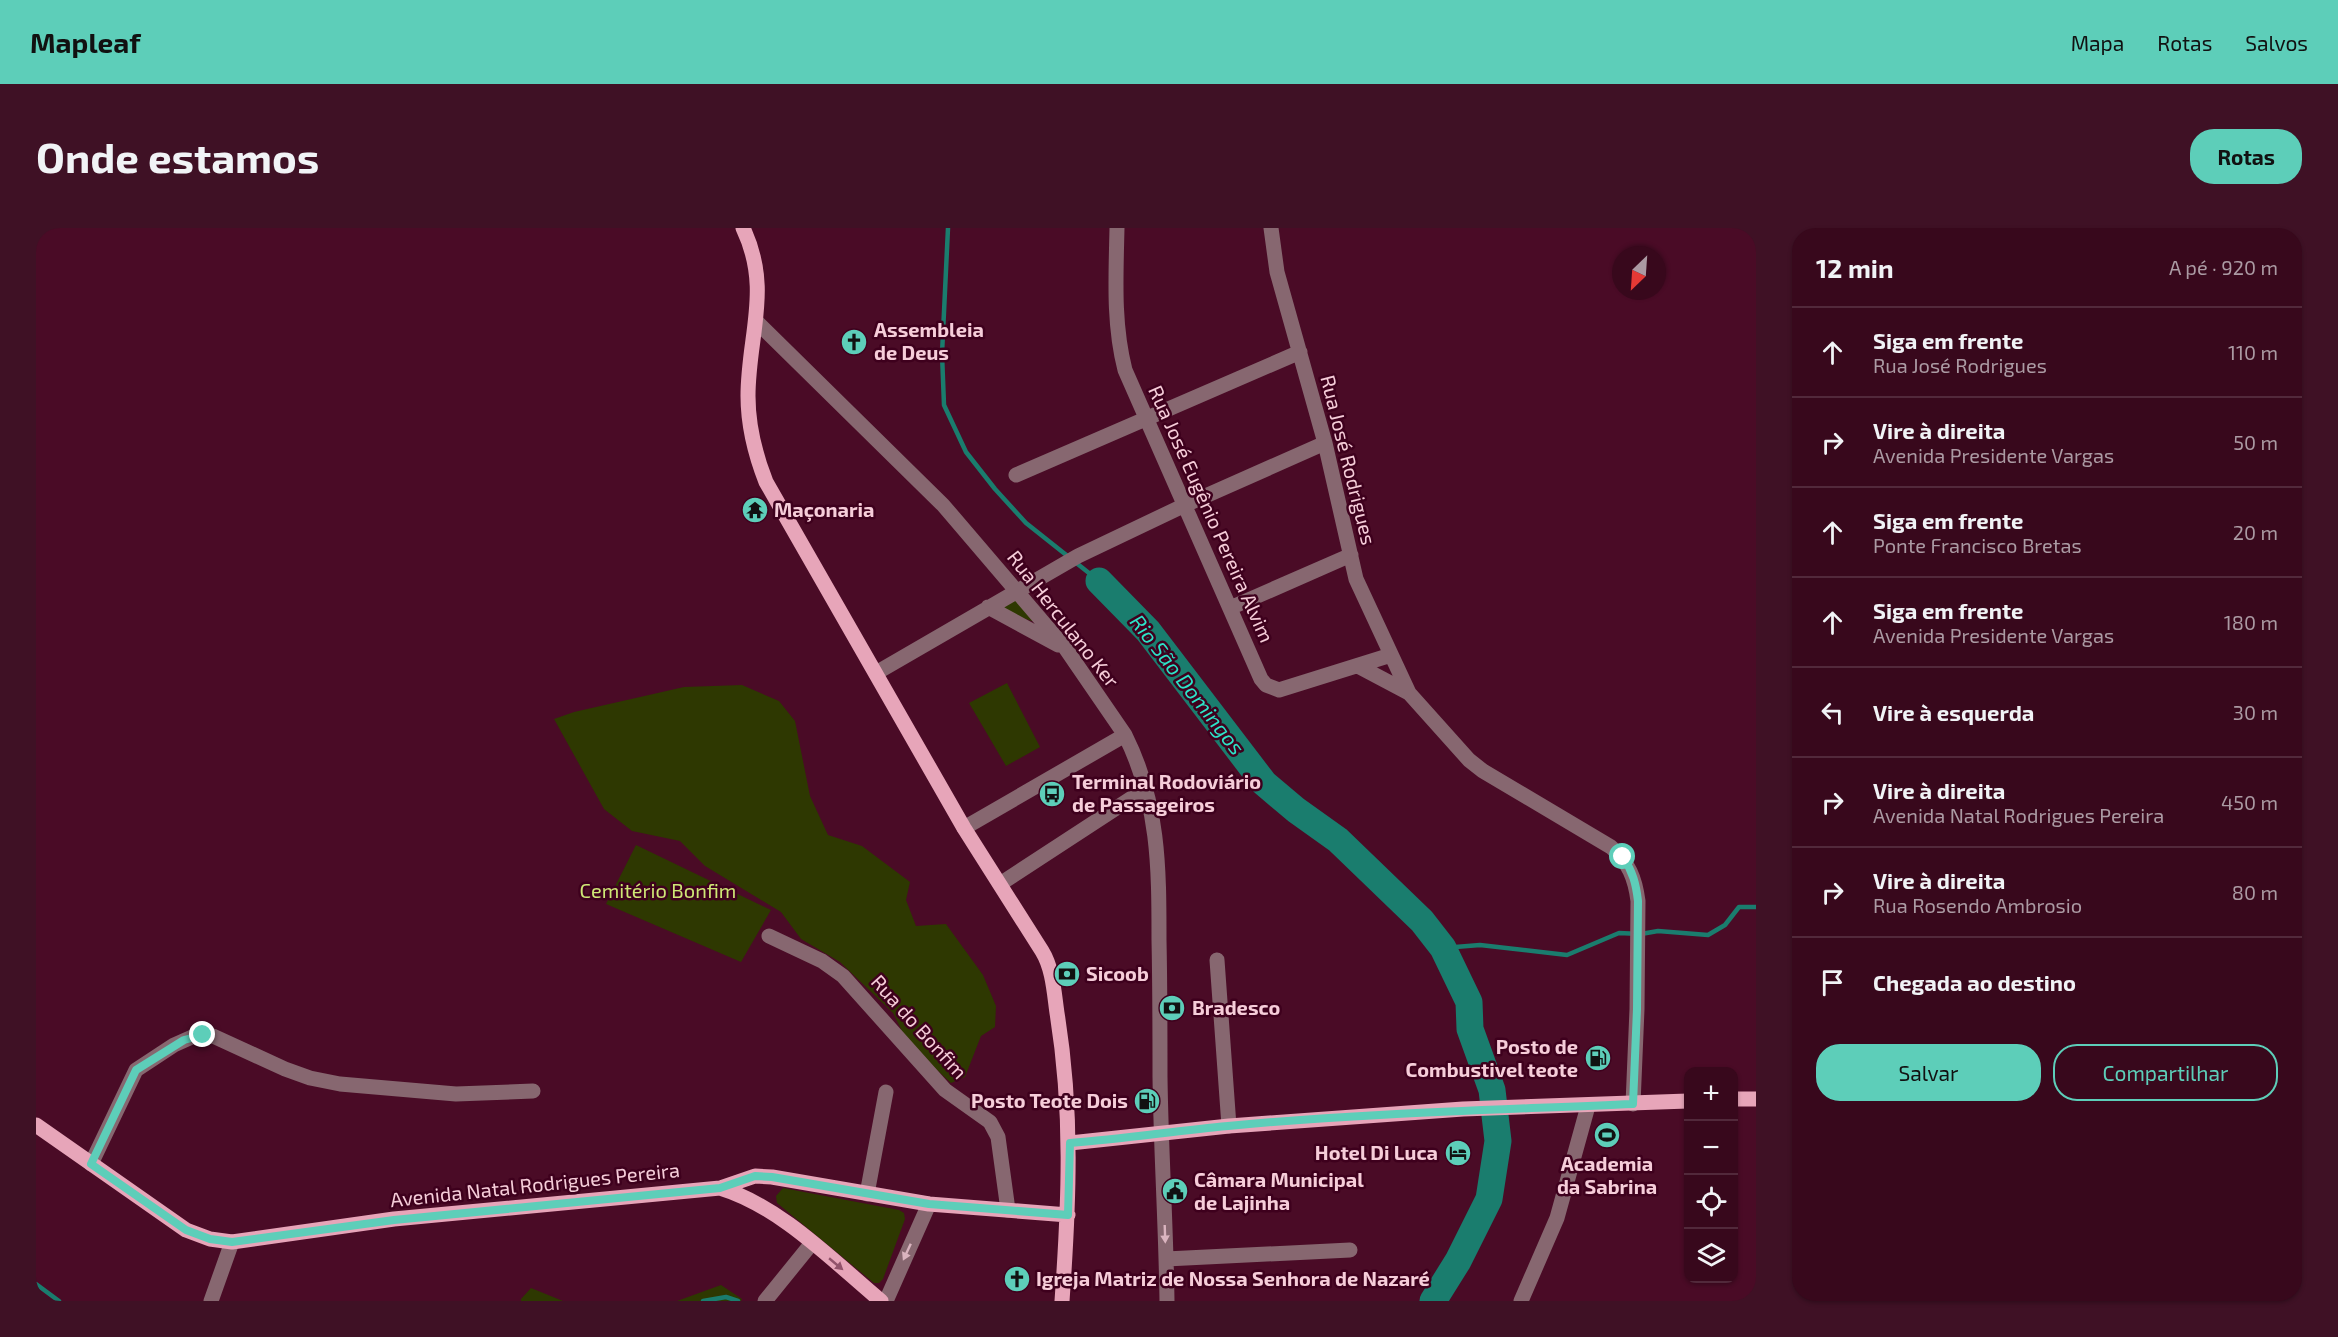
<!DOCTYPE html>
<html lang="pt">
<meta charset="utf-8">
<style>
:root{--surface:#38081c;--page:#3f1125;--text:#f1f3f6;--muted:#ab9aa3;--line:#52293b;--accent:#5dceb9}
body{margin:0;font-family:"Exo 2",sans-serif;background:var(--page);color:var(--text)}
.controls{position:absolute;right:18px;bottom:18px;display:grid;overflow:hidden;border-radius:12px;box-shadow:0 2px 4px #0004}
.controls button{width:54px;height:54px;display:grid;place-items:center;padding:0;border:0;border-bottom:2px solid var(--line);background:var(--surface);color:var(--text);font:30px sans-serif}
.compass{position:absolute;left:1576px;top:18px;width:54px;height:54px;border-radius:50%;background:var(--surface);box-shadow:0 2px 4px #0004;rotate:205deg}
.stop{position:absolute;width:18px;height:18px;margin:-14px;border:4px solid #5dceb9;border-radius:50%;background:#fff}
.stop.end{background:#5dceb9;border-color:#fff;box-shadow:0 2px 6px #0008}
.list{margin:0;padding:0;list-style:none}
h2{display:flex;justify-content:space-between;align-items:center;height:78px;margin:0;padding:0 24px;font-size:26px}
h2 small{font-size:20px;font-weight:400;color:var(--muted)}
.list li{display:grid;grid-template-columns:39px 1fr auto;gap:18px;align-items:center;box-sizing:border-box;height:90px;padding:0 24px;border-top:2px solid var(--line)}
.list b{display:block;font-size:22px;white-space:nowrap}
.list p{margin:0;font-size:20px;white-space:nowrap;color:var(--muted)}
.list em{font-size:20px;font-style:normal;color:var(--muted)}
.actions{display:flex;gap:12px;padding:18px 24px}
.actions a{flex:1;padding:14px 0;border:2px solid var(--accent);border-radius:24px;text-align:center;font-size:21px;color:var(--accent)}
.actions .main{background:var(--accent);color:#111}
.icon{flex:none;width:33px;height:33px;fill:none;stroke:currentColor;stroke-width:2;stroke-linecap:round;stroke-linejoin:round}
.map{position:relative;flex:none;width:1720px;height:1073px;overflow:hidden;border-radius:24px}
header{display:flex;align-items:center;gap:36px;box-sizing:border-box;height:84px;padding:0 30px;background:var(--accent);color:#111}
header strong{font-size:28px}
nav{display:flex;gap:33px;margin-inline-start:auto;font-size:21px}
.intro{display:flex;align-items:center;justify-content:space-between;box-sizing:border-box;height:144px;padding:0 36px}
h1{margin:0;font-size:42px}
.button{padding:15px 27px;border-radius:24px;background:var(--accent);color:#111;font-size:21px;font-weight:700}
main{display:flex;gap:36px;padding:0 36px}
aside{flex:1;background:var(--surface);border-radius:24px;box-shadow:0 2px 4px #0004}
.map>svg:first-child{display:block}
.green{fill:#2e3801}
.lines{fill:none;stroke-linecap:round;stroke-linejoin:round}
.stream{stroke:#1a7d6e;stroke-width:4.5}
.river{stroke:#1a7d6e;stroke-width:27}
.minor{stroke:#876770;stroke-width:15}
.major{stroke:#e7a5b9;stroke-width:15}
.oneway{fill:#dab4bf}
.oneway2{fill:#92526b}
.route{stroke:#5dceb9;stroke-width:8}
.labels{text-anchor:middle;stroke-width:5;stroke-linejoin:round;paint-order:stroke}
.poi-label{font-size:20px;font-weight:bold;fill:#f6cdd9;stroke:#3e001d;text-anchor:start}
.street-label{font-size:20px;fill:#f6cdd9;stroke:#3e001d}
.park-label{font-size:20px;fill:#cfe776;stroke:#3e001d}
.water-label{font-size:21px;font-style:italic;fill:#2de3c8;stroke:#3e001d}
</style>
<header>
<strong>Mapleaf</strong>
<nav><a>Mapa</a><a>Rotas</a><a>Salvos</a></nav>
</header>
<div class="intro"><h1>Onde estamos</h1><a class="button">Rotas</a></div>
<main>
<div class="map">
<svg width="1720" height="1073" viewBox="0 0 1720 1073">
<rect width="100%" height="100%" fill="#4a0b26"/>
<path class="green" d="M979,370L1005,396L960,381Z
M971,455L1004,519L970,538L933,475Z
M706,457L743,473L759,493L774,568L792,607L826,618L874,654L870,672L880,698L910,696L947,747L960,778L959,799L945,808L929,849L915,855L901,842L867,805L857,785L804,734L765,711L745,684L669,638L644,613L596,603L568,581L518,491L538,484L648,459Z
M600,617L735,682L705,734L570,676Z
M747,960L863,982L868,985L869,991L847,1051L843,1055H838L741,975L740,968Z
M685,1057L706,1071L705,1073H641Z
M495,1060L527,1073H485V1071Z"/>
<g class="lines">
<path class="stream" d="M912,0L906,126L908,177L930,224L959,261L990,295L1063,353
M1407,720L1444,717L1531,727L1583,705L1605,706L1622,703L1672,707L1689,697L1703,679H1720
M0,1056L23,1073
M667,1073L690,1069L702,1073"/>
<path class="river" d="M1063,353L1112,403L1228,555L1260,582L1302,612L1386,693L1407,720L1433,774L1434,801L1456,862L1462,913L1453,971L1422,1033L1397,1073"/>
<path class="minor" d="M1081,0C1080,48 1077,95 1089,142L1225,451L1230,457L1243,462L1355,427
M1235,0L1241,44L1289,215L1320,351L1373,465L1433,532L1447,543L1575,619C1593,635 1599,650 1602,673L1601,781L1597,876
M721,94L907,277L1030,421L1089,507C1123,575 1123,639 1123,712C1124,758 1124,804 1124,849C1125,924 1130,998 1131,1073
M980,247L1264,124
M952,379L1022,417
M1194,380L1315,327
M1322,438L1373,465
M840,445L1042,328L1149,277L1289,215
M928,600L1089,507
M964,656L1111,560
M733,708L786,733L807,748L909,862L954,894L962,909L972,982
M1181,732L1193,898
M55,936L100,842L138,817L156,809L177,808L249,841L274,850L304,856L420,866L497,863
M831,966L850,864
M1130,1031L1314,1022
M175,1073L196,1014
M729,1073L776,1015
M850,1073L893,976
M1485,1073L1521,990L1552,878"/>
<path class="major" d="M707,0C736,61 712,107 712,168C712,199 719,226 730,254L928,600L1006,723C1017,741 1018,764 1021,785C1037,883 1033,975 1026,1073
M1698,871H1720
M0,897L150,1002L174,1011L196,1014L358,991L684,960L719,948L736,949L893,976L1032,987
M1034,915L1193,898L1427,881L1652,873
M684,960C744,978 797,1033 845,1073"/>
</g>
<defs><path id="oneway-solid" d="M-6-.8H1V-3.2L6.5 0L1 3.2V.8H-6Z" transform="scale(1.5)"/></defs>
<g class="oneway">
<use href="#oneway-solid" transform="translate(1129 1006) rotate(88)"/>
<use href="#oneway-solid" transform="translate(871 1024) rotate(115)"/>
</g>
<use class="oneway2" href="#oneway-solid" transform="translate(800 1036) rotate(40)"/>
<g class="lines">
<path class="route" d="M167,807L148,812L100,842L55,936L150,1002L174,1011L196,1014L358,992L684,960L719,948L736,949L893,976L1032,987L1034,915C1087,911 1139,903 1192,898C1327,885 1462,882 1597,876L1601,781L1602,673C1600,656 1597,644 1587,629"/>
</g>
<defs>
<symbol id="church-disc" viewBox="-11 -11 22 22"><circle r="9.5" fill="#5dceb9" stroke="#3e001d"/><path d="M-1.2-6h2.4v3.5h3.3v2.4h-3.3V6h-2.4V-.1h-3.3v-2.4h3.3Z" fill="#111"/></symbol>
<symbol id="temple-disc" viewBox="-11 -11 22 22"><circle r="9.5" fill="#5dceb9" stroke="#3e001d"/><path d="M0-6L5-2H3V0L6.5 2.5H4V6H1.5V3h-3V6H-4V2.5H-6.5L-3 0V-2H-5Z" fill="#111"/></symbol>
<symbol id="bus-disc" viewBox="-11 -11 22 22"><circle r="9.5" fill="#5dceb9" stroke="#3e001d"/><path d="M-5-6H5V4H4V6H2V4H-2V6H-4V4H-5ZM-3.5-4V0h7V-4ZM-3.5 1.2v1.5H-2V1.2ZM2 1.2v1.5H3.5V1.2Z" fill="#111"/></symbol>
<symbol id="bank-disc" viewBox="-11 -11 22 22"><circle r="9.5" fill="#5dceb9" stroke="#3e001d"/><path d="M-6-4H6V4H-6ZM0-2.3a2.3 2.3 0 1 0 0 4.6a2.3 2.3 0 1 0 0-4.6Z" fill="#111"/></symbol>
<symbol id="fuel-disc" viewBox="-11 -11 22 22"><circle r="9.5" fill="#5dceb9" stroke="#3e001d"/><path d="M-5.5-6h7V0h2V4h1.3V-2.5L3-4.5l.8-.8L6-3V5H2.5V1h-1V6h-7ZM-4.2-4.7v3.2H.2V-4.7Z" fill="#111"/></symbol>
<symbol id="stadium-disc" viewBox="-11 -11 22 22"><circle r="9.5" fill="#5dceb9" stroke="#3e001d"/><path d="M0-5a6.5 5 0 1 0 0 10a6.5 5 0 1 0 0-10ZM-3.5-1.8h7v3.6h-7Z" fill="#111"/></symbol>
<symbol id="hotel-disc" viewBox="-11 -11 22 22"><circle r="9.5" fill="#5dceb9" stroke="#3e001d"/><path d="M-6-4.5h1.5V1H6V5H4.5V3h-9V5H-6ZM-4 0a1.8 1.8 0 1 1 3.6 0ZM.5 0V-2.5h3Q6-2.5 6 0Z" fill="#111"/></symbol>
<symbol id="civic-disc" viewBox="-11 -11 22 22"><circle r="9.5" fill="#5dceb9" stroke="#3e001d"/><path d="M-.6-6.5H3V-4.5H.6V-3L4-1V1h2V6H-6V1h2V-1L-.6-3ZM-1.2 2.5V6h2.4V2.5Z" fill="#111"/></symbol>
</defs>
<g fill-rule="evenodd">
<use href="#church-disc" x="803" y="99" width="30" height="30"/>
<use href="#temple-disc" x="704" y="267" width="30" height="30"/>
<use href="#bus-disc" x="1001" y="551" width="30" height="30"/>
<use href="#bank-disc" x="1016" y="731" width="30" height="30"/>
<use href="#bank-disc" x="1121" y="765" width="30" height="30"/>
<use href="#fuel-disc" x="1547" y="815" width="30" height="30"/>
<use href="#fuel-disc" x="1096" y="858" width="30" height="30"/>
<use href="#stadium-disc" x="1556" y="892" width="30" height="30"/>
<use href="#hotel-disc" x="1407" y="910" width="30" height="30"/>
<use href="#civic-disc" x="1124" y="948" width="30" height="30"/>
<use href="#church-disc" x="966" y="1036" width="30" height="30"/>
</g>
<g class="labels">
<g class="poi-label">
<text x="838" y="109">Assembleia<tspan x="838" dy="23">de Deus</tspan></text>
<text x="738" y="289">Maçonaria</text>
<text x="1036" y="561">Terminal Rodoviário<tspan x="1036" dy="23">de Passageiros</tspan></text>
<text x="1050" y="753">Sicoob</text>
<text x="1156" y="787">Bradesco</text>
<text x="1542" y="826" text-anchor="end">Posto de<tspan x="1542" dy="23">Combustivel teote</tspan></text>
<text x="1092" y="880" text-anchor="end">Posto Teote Dois</text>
<text x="1402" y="932" text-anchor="end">Hotel Di Luca</text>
<text x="1571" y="943" text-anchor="middle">Academia<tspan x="1571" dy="23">da Sabrina</tspan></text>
<text x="1158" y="959">Câmara Municipal<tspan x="1158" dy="23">de Lajinha</tspan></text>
<text x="1000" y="1058">Igreja Matriz de Nossa Senhora de Nazaré</text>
</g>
<g class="street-label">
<text transform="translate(1312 232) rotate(76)" y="7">Rua José Rodrigues</text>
<text transform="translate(1175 286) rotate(66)" y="7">Rua José Eugênio Pereira Alvim</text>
<text transform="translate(1027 391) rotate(52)" y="7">Rua Herculano Ker</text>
<text transform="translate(883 799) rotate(48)" y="7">Rua do Bonfim</text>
<text transform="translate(499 957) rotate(-6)" y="7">Avenida Natal Rodrigues Pereira</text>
</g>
<g class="park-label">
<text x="622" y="670">Cemitério Bonfim</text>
</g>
<g class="water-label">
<text transform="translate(1151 457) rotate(52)" y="7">Rio São Domingos</text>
</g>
</g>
</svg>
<div class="controls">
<button>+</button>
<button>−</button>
<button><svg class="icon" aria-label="locate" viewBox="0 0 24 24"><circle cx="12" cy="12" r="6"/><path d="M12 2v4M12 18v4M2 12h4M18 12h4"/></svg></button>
<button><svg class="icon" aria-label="layers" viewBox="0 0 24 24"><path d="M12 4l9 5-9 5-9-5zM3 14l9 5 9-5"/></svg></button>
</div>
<svg class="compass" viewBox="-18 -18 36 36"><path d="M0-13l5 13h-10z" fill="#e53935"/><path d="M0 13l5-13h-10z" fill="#ab9aa3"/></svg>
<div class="stop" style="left:1587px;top:629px"></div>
<div class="stop end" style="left:167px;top:807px"></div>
</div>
<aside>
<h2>12 min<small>A pé · 920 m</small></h2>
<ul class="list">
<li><svg class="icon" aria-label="ahead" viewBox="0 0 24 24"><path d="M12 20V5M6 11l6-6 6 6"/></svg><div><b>Siga em frente</b><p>Rua José Rodrigues</p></div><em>110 m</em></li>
<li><svg class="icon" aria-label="right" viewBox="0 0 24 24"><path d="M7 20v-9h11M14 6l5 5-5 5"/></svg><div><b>Vire à direita</b><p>Avenida Presidente Vargas</p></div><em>50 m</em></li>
<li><svg class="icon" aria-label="ahead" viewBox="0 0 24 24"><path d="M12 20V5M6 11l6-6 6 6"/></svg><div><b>Siga em frente</b><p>Ponte Francisco Bretas</p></div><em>20 m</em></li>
<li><svg class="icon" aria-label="ahead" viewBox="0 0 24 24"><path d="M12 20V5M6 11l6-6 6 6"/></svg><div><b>Siga em frente</b><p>Avenida Presidente Vargas</p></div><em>180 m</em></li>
<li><svg class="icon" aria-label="left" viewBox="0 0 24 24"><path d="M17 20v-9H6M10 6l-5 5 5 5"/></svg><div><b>Vire à esquerda</b></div><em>30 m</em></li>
<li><svg class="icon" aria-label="right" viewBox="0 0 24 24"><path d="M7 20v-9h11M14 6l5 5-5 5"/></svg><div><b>Vire à direita</b><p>Avenida Natal Rodrigues Pereira</p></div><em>450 m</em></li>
<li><svg class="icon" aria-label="right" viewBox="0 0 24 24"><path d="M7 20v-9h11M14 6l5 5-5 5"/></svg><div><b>Vire à direita</b><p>Rua Rosendo Ambrosio</p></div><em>80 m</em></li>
<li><svg class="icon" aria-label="arrive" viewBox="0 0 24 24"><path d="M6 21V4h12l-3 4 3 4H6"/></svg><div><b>Chegada ao destino</b></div></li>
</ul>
<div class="actions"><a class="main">Salvar</a><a>Compartilhar</a></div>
</aside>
</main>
